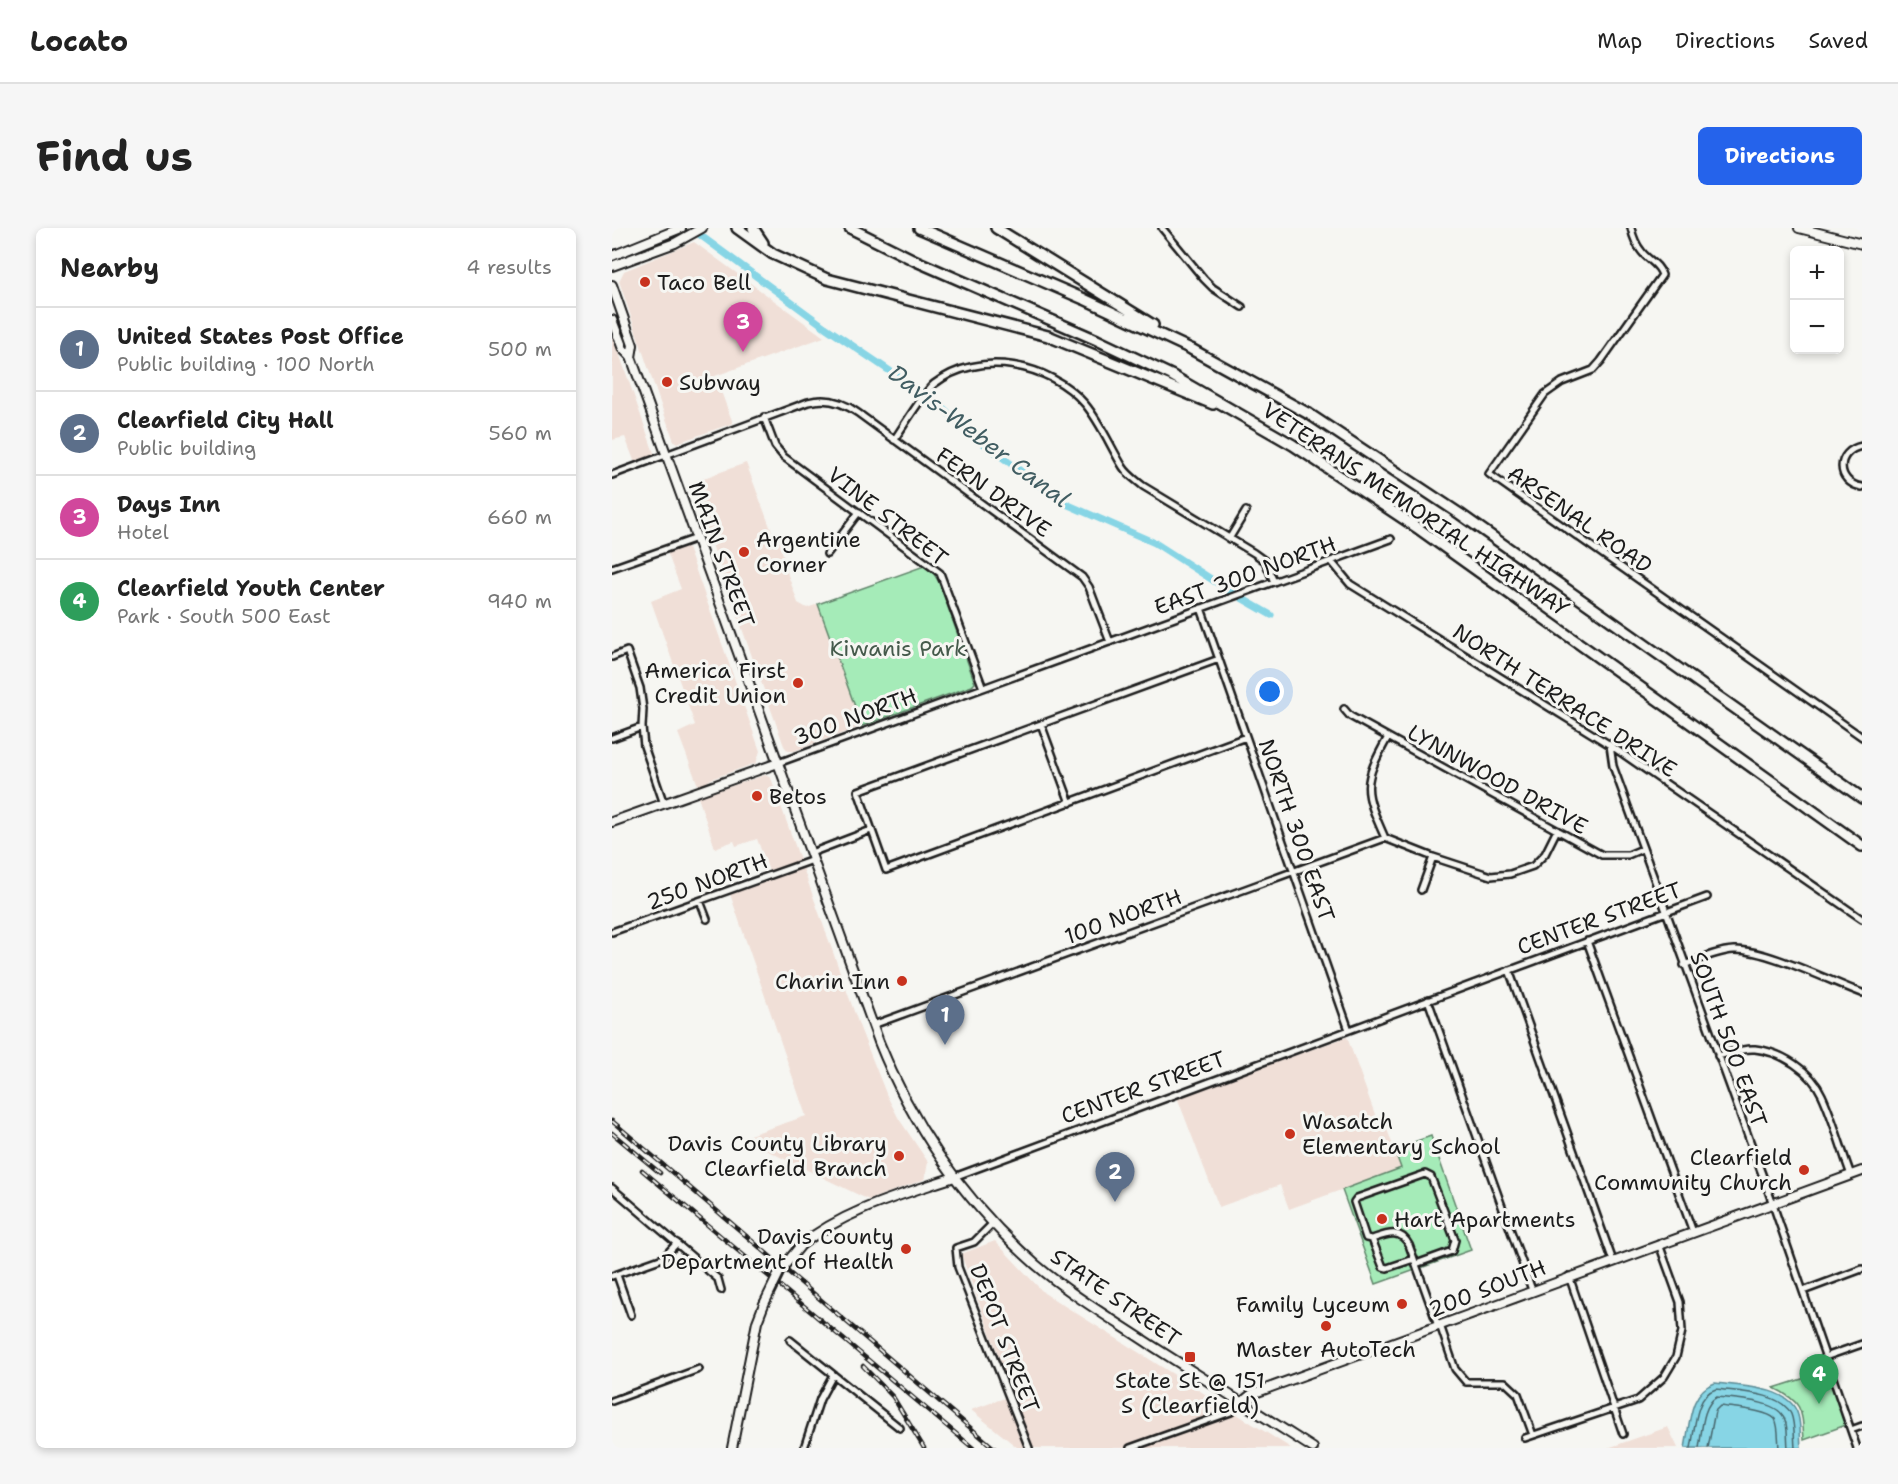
<!DOCTYPE html>
<meta charset="utf-8">
<style>
:root{--surface:#fff;--page:#f6f6f6;--text:#222;--muted:#767676;--line:#e0e0e0;--accent:#2563eb}
body{margin:0;font-family:"Shantell Sans",sans-serif;background:var(--page);color:var(--text)}
.controls{position:absolute;right:18px;top:18px;display:grid;overflow:hidden;border-radius:9px;box-shadow:0 3px 9px #0003}
.controls button{width:54px;height:54px;display:grid;place-items:center;padding:0;border:0;border-bottom:2px solid var(--line);background:var(--surface);color:var(--text);font:30px sans-serif}
.you{position:absolute;left:658px;top:464px;width:21px;height:21px;margin:-15px;border:4px solid #fff;border-radius:50%;background:#1a73e8;box-shadow:0 0 0 9px #1a73e833}
.badge{display:grid;place-items:center;width:39px;height:39px;border-radius:50%;background:var(--accent);color:#fff;font-size:20px;font-weight:700}
.pin{position:absolute;translate:-50% -50px;filter:drop-shadow(0 2px 3px #0008)}
.pin::after{content:'';position:absolute;top:32px;width:21px;height:18px;background:inherit;clip-path:polygon(0 0,100% 0,50% 100%)}
.list{margin:0;padding:0;list-style:none}
h2{display:flex;justify-content:space-between;align-items:center;height:78px;margin:0;padding:0 24px;font-size:26px}
h2 small{font-size:20px;font-weight:400;color:var(--muted)}
.list li{display:grid;grid-template-columns:39px 1fr auto;gap:18px;align-items:center;box-sizing:border-box;height:84px;padding:0 24px;border-top:2px solid var(--line)}
.list b{display:block;font-size:22px;white-space:nowrap}
.list p{margin:0;font-size:20px;white-space:nowrap;color:var(--muted)}
.list em{font-size:20px;font-style:normal;color:var(--muted)}
.map{position:relative;flex:none;width:1250px;height:1220px;overflow:hidden;border-radius:9px}
header{display:flex;align-items:center;gap:36px;box-sizing:border-box;height:84px;padding:0 30px;background:var(--surface);border-bottom:2px solid var(--line)}
header strong{font-size:28px}
nav{display:flex;gap:33px;margin-inline-start:auto;font-size:21px}
.intro{display:flex;align-items:center;justify-content:space-between;box-sizing:border-box;height:144px;padding:0 36px}
h1{margin:0;font-size:42px}
.button{padding:15px 27px;border-radius:9px;background:var(--accent);color:#fff;font-size:21px;font-weight:700}
main{display:flex;gap:36px;padding:0 36px}
aside{flex:1;background:var(--surface);border-radius:9px;box-shadow:0 3px 9px #0003}
.map>svg:first-child{display:block}
.built{fill:#f0dfd7}
.green{fill:#a5ebb8;stroke:#60846a;stroke-width:1.5}
.water{fill:#87d5e5;stroke:#5c8b95;stroke-width:1.5}
.lines{fill:none;stroke-linecap:round;stroke-linejoin:round}
.shore{stroke:#47666c;stroke-width:1.5}
.canal{stroke:#87d5e5;stroke-width:7}
.street-casing{stroke:#1c1c1c;stroke-width:10}
.secondary-casing{stroke:#1c1c1c;stroke-width:12}
.highway-casing{stroke:#1c1c1c;stroke-width:14}
.street{stroke:#f6f6f2;stroke-width:5}
.secondary{stroke:#f6f6f2;stroke-width:8}
.highway{stroke:#f6f6f2;stroke-width:9}
.rail-casing{stroke:#1c1c1c;stroke-width:4.5}
.rail{stroke:#f6f6f2;stroke-width:2;stroke-dasharray:7;stroke-linecap:butt}
.secondary-bridge-casing{stroke:#1c1c1c;stroke-width:12;stroke-linecap:butt}
.secondary-bridge{stroke:#f6f6f2;stroke-width:8}
.poi-dot{fill:#c8321e;stroke:#f6f6f2;stroke-width:2}
.labels{text-anchor:middle;stroke-width:6;stroke-linejoin:round;paint-order:stroke}
.poi-label{font-size:22px;fill:#1c1c1c;stroke:#f6f6f2;text-anchor:start}
.street-label{font-size:22px;fill:#1c1c1c;stroke:#f6f6f2}
.park-label{font-size:22px;fill:#455a4b;stroke:#f6f6f2}
.water-label{font-size:24px;font-style:italic;fill:#415d62;stroke:#f6f6f2}
</style>
<header>
<strong>Locato</strong>
<nav><a>Map</a><a>Directions</a><a>Saved</a></nav>
</header>
<div class="intro"><h1>Find us</h1><a class="button">Directions</a></div>
<main>
<aside>
<h2>Nearby<small>4 results</small></h2>
<ul class="list">
<li><span class="badge" style="background:#5c6f8a">1</span><div><b>United States Post Office</b><p>Public building · 100 North</p></div><em>500 m</em></li>
<li><span class="badge" style="background:#5c6f8a">2</span><div><b>Clearfield City Hall</b><p>Public building</p></div><em>560 m</em></li>
<li><span class="badge" style="background:#d1479c">3</span><div><b>Days Inn</b><p>Hotel</p></div><em>660 m</em></li>
<li><span class="badge" style="background:#2e9e5b">4</span><div><b>Clearfield Youth Center</b><p>Park · South 500 East</p></div><em>940 m</em></li>
</ul>
</aside>
<div class="map">
<svg width="1250" height="1220" viewBox="0 0 1250 1220">
<rect width="100%" height="100%" fill="#f6f6f2"/>
<filter id="ink" filterUnits="userSpaceOnUse"><feTurbulence type="fractalNoise" baseFrequency=".0167" numOctaves="2"/><feDisplacementMap in="SourceGraphic" scale="12" xChannelSelector="R" yChannelSelector="G"/><feConvolveMatrix kernelMatrix="1 2 1 2 8 2 1 2 1" color-interpolation-filters="sRGB"/></filter>
<g filter="url(#ink)">
<path class="built" d="M82,14L212,109L103,148L121,195L65,215L62,213L46,169L7,53L12,43Z
M0,105L43,228L23,235L13,209L0,212Z
M134,235L163,312L167,311L176,347L186,375L195,380L206,376L250,498L182,523H176L172,518L78,255Z
M71,318L76,320L148,523L144,535L99,551L87,560L66,505L83,497L39,373L69,361L55,324Z
M153,547L159,550L248,800L275,868L287,891L316,934L313,951L257,972L129,910L194,888L118,666L160,651L145,611L124,618L122,613L103,620L86,569Z
M735,809L765,892L771,890L789,940L677,981L668,957L607,979L565,869Z
M383,1013L432,1065L679,1220H406L359,1182L401,1167L349,1026Z
M1056,1199L1066,1220H996Z"/>
<path class="green" d="M312,338L322,346L327,354L363,455L360,458L250,498L206,376Z
M819,908L859,1022L764,1056L730,962L789,940L782,921Z
M1215,1143L1234,1197L1192,1212C1190,1182 1191,1174 1162,1160Z"/>
<path class="water" d="M1103,1155C1128,1158 1178,1158 1186,1187C1189,1197 1188,1210 1189,1220H1073C1078,1196 1077,1163 1103,1155Z"/>
<g class="lines">
<path class="shore" d="M1079,1220C1083,1201 1083,1167 1104,1161C1126,1164 1169,1164 1179,1186C1183,1196 1182,1210 1183,1220
M1087,1220C1090,1205 1090,1176 1105,1169C1122,1171 1168,1172 1173,1192C1176,1200 1175,1211 1176,1220
M1096,1220L1103,1183L1108,1178C1120,1180 1156,1182 1163,1191C1167,1198 1166,1212 1167,1220"/>
<path class="canal" d="M88,7L213,99L328,177L356,204L452,275L543,315L624,367L659,387"/>
<defs>
<path id="street" d="M550,0L592,51L601,60L630,79
M1019,0C1021,9 1024,17 1030,24C1036,32 1047,36 1050,47L989,133L981,142L950,154L933,166L877,246L1250,509
M152,189L163,218L172,229L328,345L371,460
M282,212C291,199 312,164 322,156C367,121 438,135 473,176C489,195 498,218 511,239C516,247 524,252 531,258L642,325L653,333L662,354
M1250,218C1223,223 1224,255 1250,259
M0,247L196,174C215,169 231,174 246,185L470,349L477,359L498,414
M617,311L634,283
M215,326L247,284
M719,333L738,356L998,517L1250,691
M0,340L85,310
M589,380L737,802
M0,429L15,423L28,460L31,481L30,499L32,518L52,576
M607,431L246,563L274,642L634,509
M732,481L738,488L990,627H1016L1030,621
M429,496L458,575
M776,509C750,556 751,561 773,610L821,629L879,648L898,646L921,638L933,626L945,602
M0,510L30,499
M998,517L1001,538L1158,968L1245,1220
M166,535L779,311
M199,625L259,602
M809,662L821,629
M88,673L95,691
M0,704L201,632
M975,713L1081,1004
M1072,737C1088,731 1105,723 1122,722C1153,721 1218,753 1250,765
M897,742L1001,1033
M816,772L920,1062
M261,797L773,610
M1106,828C1118,825 1130,820 1143,821C1170,824 1199,843 1210,867C1222,893 1229,921 1239,947
M342,949L1095,669
M0,960L106,1051L109,1062
M381,995L362,1014L344,1020L346,1039L417,1220
M760,1011L754,1010L742,974L745,970L813,946L819,949L843,1012L840,1023L804,1036
M802,1031L775,1040L771,1039L760,1011C775,1006 788,1000 797,1017L826,1098
M5,1047L19,1087
M0,1048L51,1030L65,1015
M957,1048L1011,1206
M1191,1063L1250,1041
M828,1097L843,1141L854,1154H893L906,1166L921,1207
M178,1112L288,1200
M1213,1129L1250,1116
M0,1173L87,1141
M1239,1202L1250,1198
M913,1210L1026,1172L1052,1149L1064,1129L1070,1103L1068,1074L1047,1016
M192,1220L208,1171L221,1147
M518,1220L619,1184L630,1174"/>
<path id="secondary" d="M1187,0L1250,16
M0,28L69,0
M0,38L63,15L90,0
M0,57L21,117L19,129
M0,92L11,121L19,129L267,814C301,899 354,975 423,1036C459,1067 500,1091 539,1117C593,1151 647,1186 701,1220
M0,594L166,535
M189,1017C233,982 289,967 342,949
M630,1174L640,1166L1250,943
M120,1220L145,1094L152,1076"/>
<path id="highway" d="M125,0L161,26L215,51L436,108L601,176
M141,0L151,15
M238,0L304,33L485,112L559,147L681,217L807,301L1250,618
M307,0L472,71L579,121L697,186L848,286L1250,570
M384,0L541,97"/>
</defs>
<use href="#street" class="street-casing"/>
<use href="#secondary" class="secondary-casing"/>
<use href="#highway" class="highway-casing"/>
<use href="#street" class="street"/>
<use href="#secondary" class="secondary"/>
<use href="#highway" class="highway"/>
<defs>
<path id="rail" d="M0,893L382,1220
M0,905L48,945
M30,942L361,1220
M251,1138L281,1169L312,1220"/>
</defs>
<use href="#rail" class="rail-casing"/>
<use href="#rail" class="rail"/>
<defs>
<path id="secondary-bridge" d="M152,1076L168,1043L189,1017"/>
</defs>
<use href="#secondary-bridge" class="secondary-bridge-casing"/>
<use href="#secondary-bridge" class="secondary-bridge"/>
</g>
</g>
<g class="poi-dot">
<circle cx="33" cy="54" r="6"/>
<circle cx="55" cy="154" r="6"/>
<circle cx="132" cy="324" r="6"/>
<circle cx="186" cy="455" r="6"/>
<circle cx="145" cy="568" r="6"/>
<circle cx="290" cy="753" r="6"/>
<circle cx="678" cy="906" r="6"/>
<circle cx="287" cy="928" r="6"/>
<circle cx="1192" cy="942" r="6"/>
<circle cx="770" cy="991" r="6"/>
<circle cx="294" cy="1021" r="6"/>
<circle cx="790" cy="1076" r="6"/>
<circle cx="714" cy="1098" r="6"/>
<rect x="572" y="1123" width="12" height="12" rx="3"/>
</g>
<g class="labels">
<g class="poi-label">
<text x="45" y="62">Taco Bell</text>
<text x="67" y="162">Subway</text>
<text x="144" y="319">Argentine<tspan x="144" dy="25">Corner</tspan></text>
<text x="174" y="450" text-anchor="end">America First<tspan x="174" dy="25">Credit Union</tspan></text>
<text x="157" y="576">Betos</text>
<text x="278" y="761" text-anchor="end">Charin Inn</text>
<text x="690" y="901">Wasatch<tspan x="690" dy="25">Elementary School</tspan></text>
<text x="275" y="923" text-anchor="end">Davis County Library<tspan x="275" dy="25">Clearfield Branch</tspan></text>
<text x="1180" y="937" text-anchor="end">Clearfield<tspan x="1180" dy="25">Community Church</tspan></text>
<text x="782" y="999">Hart Apartments</text>
<text x="282" y="1016" text-anchor="end">Davis County<tspan x="282" dy="25">Department of Health</tspan></text>
<text x="778" y="1084" text-anchor="end">Family Lyceum</text>
<text x="714" y="1129" text-anchor="middle">Master AutoTech</text>
<text x="578" y="1160" text-anchor="middle">State St @ 151<tspan x="578" dy="25">S (Clearfield)</tspan></text>
</g>
<g class="street-label">
<text transform="translate(382 264) rotate(36)" y="8">FERN DRIVE</text>
<text transform="translate(804 281) rotate(34)" y="8">VETERANS MEMORIAL HIGHWAY</text>
<text transform="translate(276 288) rotate(38)" y="8">VINE STREET</text>
<text transform="translate(968 291) rotate(35)" y="8">ARSENAL ROAD</text>
<text transform="translate(110 326) rotate(70)" y="8">MAIN STREET</text>
<text transform="translate(633 347) rotate(-20)" y="8">EAST 300 NORTH</text>
<text transform="translate(953 472) rotate(33)" y="8">NORTH TERRACE DRIVE</text>
<text transform="translate(243 488) rotate(-20)" y="8">300 NORTH</text>
<text transform="translate(886 551) rotate(29)" y="8">LYNNWOOD DRIVE</text>
<text transform="translate(685 602) rotate(71)" y="8">NORTH 300 EAST</text>
<text transform="translate(95 653) rotate(-20)" y="8">250 NORTH</text>
<text transform="translate(511 688) rotate(-20)" y="8">100 NORTH</text>
<text transform="translate(987 690) rotate(-20)" y="8">CENTER STREET</text>
<text transform="translate(1117 811) rotate(70)" y="8">SOUTH 500 EAST</text>
<text transform="translate(531 859) rotate(-20)" y="8">CENTER STREET</text>
<text transform="translate(875 1060) rotate(-21)" y="8">200 SOUTH</text>
<text transform="translate(504 1069) rotate(35)" y="8">STATE STREET</text>
<text transform="translate(393 1110) rotate(69)" y="8">DEPOT STREET</text>
</g>
<g class="park-label">
<text x="286" y="428">Kiwanis Park</text>
</g>
<g class="water-label">
<text transform="translate(367 208) rotate(37)" y="8">Davis-Weber Canal</text>
</g>
</g>
</svg>
<div class="controls">
<button>+</button>
<button>−</button>
</div>
<div class="you"></div>
<div class="pin badge" style="left:333px;top:817px;background:#5c6f8a">1</div>
<div class="pin badge" style="left:503px;top:974px;background:#5c6f8a">2</div>
<div class="pin badge" style="left:131px;top:124px;background:#d1479c">3</div>
<div class="pin badge" style="left:1207px;top:1176px;background:#2e9e5b">4</div>
</div>
</main>
